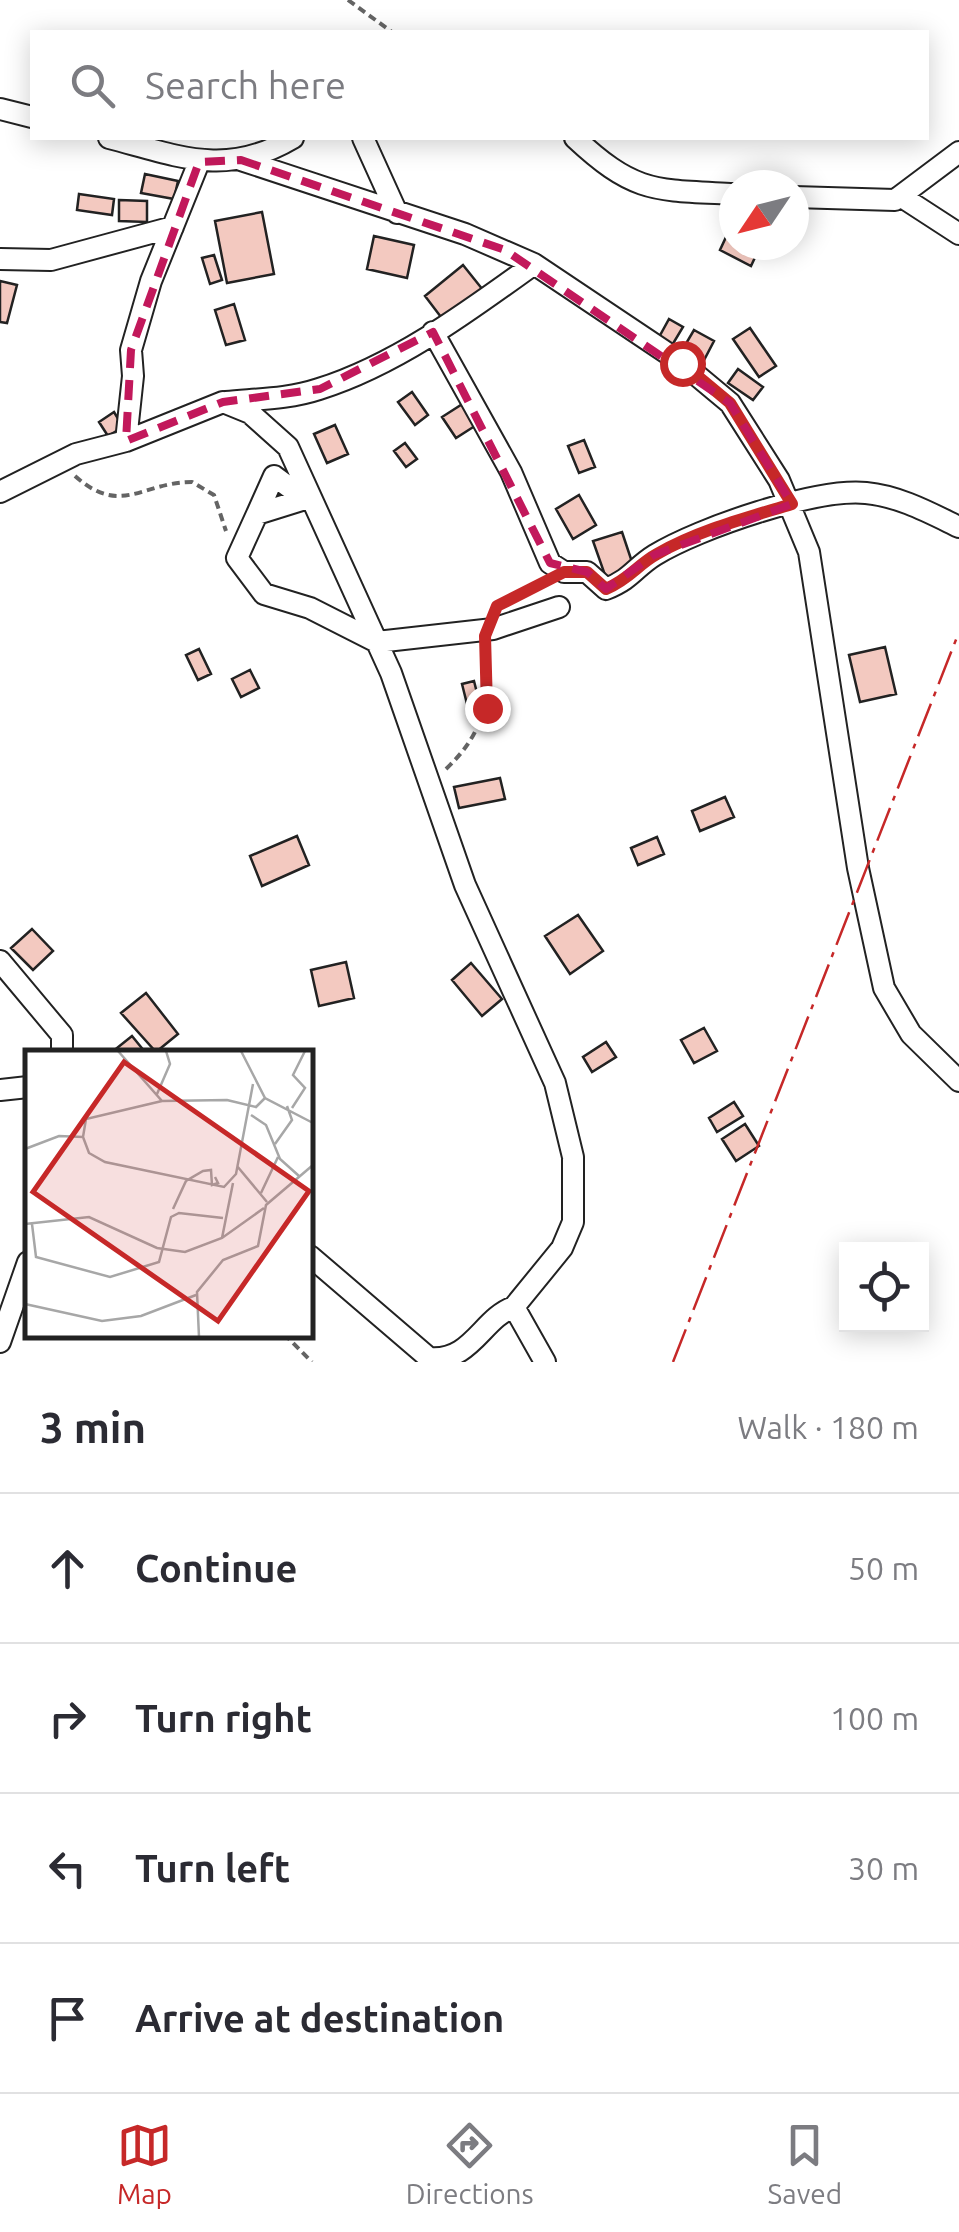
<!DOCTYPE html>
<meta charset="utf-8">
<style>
:root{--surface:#fff;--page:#f2f2f3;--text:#2b2b33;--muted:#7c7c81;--line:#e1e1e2;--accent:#c62828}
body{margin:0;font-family:Ubuntu,sans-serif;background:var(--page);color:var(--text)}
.controls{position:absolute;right:30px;bottom:30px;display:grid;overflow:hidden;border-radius:0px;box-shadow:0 5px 25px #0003}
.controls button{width:90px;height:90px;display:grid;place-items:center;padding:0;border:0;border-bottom:2px solid var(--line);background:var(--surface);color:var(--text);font:50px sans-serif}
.compass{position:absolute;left:719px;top:170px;width:90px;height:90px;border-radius:50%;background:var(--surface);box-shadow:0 5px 25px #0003;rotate:235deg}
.stop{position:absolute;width:30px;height:30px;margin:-22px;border:8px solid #c62828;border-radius:50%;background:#fff}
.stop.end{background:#c62828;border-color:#fff;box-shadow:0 2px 10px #0008}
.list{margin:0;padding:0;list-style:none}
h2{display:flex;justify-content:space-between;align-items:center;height:130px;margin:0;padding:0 40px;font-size:42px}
h2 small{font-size:32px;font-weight:400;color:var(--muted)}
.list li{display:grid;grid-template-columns:65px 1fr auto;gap:30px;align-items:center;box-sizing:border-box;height:150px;padding:0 40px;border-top:2px solid var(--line)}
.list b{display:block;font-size:38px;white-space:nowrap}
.list em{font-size:32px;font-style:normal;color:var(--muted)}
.icon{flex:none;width:55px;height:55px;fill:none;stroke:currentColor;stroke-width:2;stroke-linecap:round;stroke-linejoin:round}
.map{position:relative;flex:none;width:959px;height:1362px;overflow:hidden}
.search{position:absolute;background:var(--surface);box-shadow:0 5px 25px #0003;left:30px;right:30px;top:30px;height:110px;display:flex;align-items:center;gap:25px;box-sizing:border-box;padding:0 35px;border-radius:0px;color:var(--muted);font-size:38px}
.sheet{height:730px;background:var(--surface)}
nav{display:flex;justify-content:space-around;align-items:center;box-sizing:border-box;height:140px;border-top:2px solid var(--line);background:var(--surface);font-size:28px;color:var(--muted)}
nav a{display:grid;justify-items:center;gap:5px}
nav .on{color:var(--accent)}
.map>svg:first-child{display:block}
.building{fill:#f3c9c0;stroke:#222;stroke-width:2.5}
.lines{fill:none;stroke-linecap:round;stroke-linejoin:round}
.minor-casing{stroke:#222;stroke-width:24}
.path{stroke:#646464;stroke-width:4;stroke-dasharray:8 5;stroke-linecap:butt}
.minor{stroke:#fff;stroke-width:20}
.power{stroke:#c62828;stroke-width:2.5;stroke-dasharray:35 8 5 8;stroke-linecap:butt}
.route{stroke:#c62828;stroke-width:12}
.marked{fill:none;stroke:#c2185b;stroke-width:8;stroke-dasharray:20 12;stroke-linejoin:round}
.inset-road{fill:none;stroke:#a7a7a7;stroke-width:2.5}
.view{fill:#c62828;fill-opacity:0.15;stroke:#c62828;stroke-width:5}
.inset-edge{fill:none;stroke:#222;stroke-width:5}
</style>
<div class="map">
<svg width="959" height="1362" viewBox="0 0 959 1362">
<rect width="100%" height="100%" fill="#fff"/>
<path class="building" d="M145,174L178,181L174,199L141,193Z
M79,194L114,199L112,215L77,210Z
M119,200L147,201V222L119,221Z
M262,212L274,274L227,283L215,221Z
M727,235L734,238V245L758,251L751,266L720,250Z
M374,236L414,245L407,278L367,269Z
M214,255L222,280L210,284L202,258Z
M463,265L483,290L444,321L425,296Z
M0,281L17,285L7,323L0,322Z
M234,304L245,340L226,345L215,310Z
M669,319L683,327L671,347L658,339Z
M750,328L776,366L759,377L733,339Z
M694,330L714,341L702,364L681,352Z
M738,369L763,387L753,400L728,383Z
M412,392L428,415L415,425L398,402Z
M464,403L478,424L456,438L442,417Z
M114,412L123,427L108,436L99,422Z
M335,425L348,454L327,463L314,434Z
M584,440L595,467L579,473L568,446Z
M405,443L417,459L406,467L394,451Z
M579,495L596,525L573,539L556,509Z
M622,532L634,568L606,578L593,541Z
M885,647L896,694L860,702L849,655Z
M199,649L211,674L198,680L186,655Z
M250,670L259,688L241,697L232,679Z
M474,681L482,713L470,716L462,684Z
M500,778L505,799L459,808L454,787Z
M725,797L734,817L700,831L692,811Z
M297,836L309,865L262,886L250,856Z
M657,837L664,854L638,865L631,848Z
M578,915L603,951L570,974L545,936Z
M32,929L53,951L33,970L11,948Z
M346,962L354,998L319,1006L311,970Z
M471,963L502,999L482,1016L452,980Z
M146,993L178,1034L156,1052L121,1013Z
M704,1028L717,1051L694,1063L681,1040Z
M132,1036L145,1052H112Z
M606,1042L616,1057L592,1072L583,1057Z
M734,1102L743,1116L717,1132L709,1118Z
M745,1124L759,1146L736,1161L722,1139Z"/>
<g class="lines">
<defs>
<path id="minor" d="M0,109L32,117
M109,138C178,156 226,178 293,138
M363,138L397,213
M575,138C635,194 655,190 734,194
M241,160L465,234L534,264L682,363L730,403L779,480L809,552L858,868L884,988L911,1034L959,1081
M794,197L895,200L959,152
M902,197L959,234
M0,259L51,260L173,227
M433,332L511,472L550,563L564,572H587L606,589C633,578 634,568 655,555C699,528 816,488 866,493C899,496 930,513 959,527
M226,402C257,399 289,399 319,389C396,365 469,311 534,264
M126,441L133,376L131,350L151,281L199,162
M0,492L76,454L126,441L223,402L250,413L288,447L391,673L465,885L555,1083L573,1157V1222L562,1248L514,1307
M257,514L274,476L305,499L257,514L237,558L264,594L310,608L377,642L493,629L559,607
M0,961L62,1035V1052
M0,1090L28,1087
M310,1256L429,1358C472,1362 482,1318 514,1307L545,1362
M0,1342L28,1262"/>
</defs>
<use href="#minor" class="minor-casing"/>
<path class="path" d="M348,0L392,32
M75,476C121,517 142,482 192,482L214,495L226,531
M510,598L542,584
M446,769C483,734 491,701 485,652
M284,1334L312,1362"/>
<use href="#minor" class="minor"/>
<path class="power" d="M673,1362L959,632"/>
</g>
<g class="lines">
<path class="route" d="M487,708L485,636L497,606L564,572H587L606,589C631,578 637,565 657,554C699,530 746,518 792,504L730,403L682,363"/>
</g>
<path class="marked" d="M241,160L505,250L730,403L792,504L654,555L606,589L587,572L550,563L433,332L320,389L223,402L126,441L131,350L199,162Z"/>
<g transform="translate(25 1050)">
<rect width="288" height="288" fill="#fff"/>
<path class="inset-road" d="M93,1L137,51L202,50L231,57L240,48M216,1L240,48L288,73M132,44L145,14L141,1M267,58L280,38L268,25L280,1M226,65L241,75L255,109L274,126M58,87L64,103L80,112L199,137L211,124L228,34M250,94L267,70L262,56M0,99L34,86L58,87L61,69L137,51M212,116L242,152M236,143L253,107M148,159L161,131L178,121L186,120L187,135L193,133L190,127M0,174L64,167L132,198L160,202L197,188L239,158M7,174L11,207L85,227L134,212L146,167L154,163L198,168M197,188L208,133M0,254L77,271L116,266L171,245M174,287L172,242L198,210L233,196L241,155L288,115"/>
<path class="view" d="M99,12L284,141L193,271L8,142Z"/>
<rect width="288" height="288" class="inset-edge"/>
</g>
</svg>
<div class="controls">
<button><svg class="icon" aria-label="locate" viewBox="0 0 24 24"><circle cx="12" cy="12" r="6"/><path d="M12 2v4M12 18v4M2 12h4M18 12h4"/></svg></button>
</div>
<svg class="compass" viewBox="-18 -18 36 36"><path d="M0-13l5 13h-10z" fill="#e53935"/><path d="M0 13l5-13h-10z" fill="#7c7c81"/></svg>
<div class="stop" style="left:682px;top:363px"></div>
<div class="stop end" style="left:487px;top:708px"></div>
<div class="search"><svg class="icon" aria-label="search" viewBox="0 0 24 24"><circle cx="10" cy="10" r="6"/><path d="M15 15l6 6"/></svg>Search here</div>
</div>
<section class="sheet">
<h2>3 min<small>Walk · 180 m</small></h2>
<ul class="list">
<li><svg class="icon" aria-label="ahead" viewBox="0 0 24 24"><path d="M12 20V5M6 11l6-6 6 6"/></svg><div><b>Continue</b></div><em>50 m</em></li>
<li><svg class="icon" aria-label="right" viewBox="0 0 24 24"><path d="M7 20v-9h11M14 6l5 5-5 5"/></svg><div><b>Turn right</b></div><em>100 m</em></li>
<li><svg class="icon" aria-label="left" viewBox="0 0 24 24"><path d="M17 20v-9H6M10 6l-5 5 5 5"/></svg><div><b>Turn left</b></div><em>30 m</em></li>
<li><svg class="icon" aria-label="arrive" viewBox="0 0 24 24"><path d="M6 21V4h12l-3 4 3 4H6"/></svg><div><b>Arrive at destination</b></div></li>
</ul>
</section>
<nav>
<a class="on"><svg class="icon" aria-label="map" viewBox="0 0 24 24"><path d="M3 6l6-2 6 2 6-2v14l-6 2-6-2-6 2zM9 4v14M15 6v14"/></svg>Map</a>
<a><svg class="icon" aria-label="directions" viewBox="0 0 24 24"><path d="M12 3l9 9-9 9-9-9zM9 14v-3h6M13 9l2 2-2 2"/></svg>Directions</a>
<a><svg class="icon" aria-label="saved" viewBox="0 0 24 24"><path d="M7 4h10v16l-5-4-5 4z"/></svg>Saved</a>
</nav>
